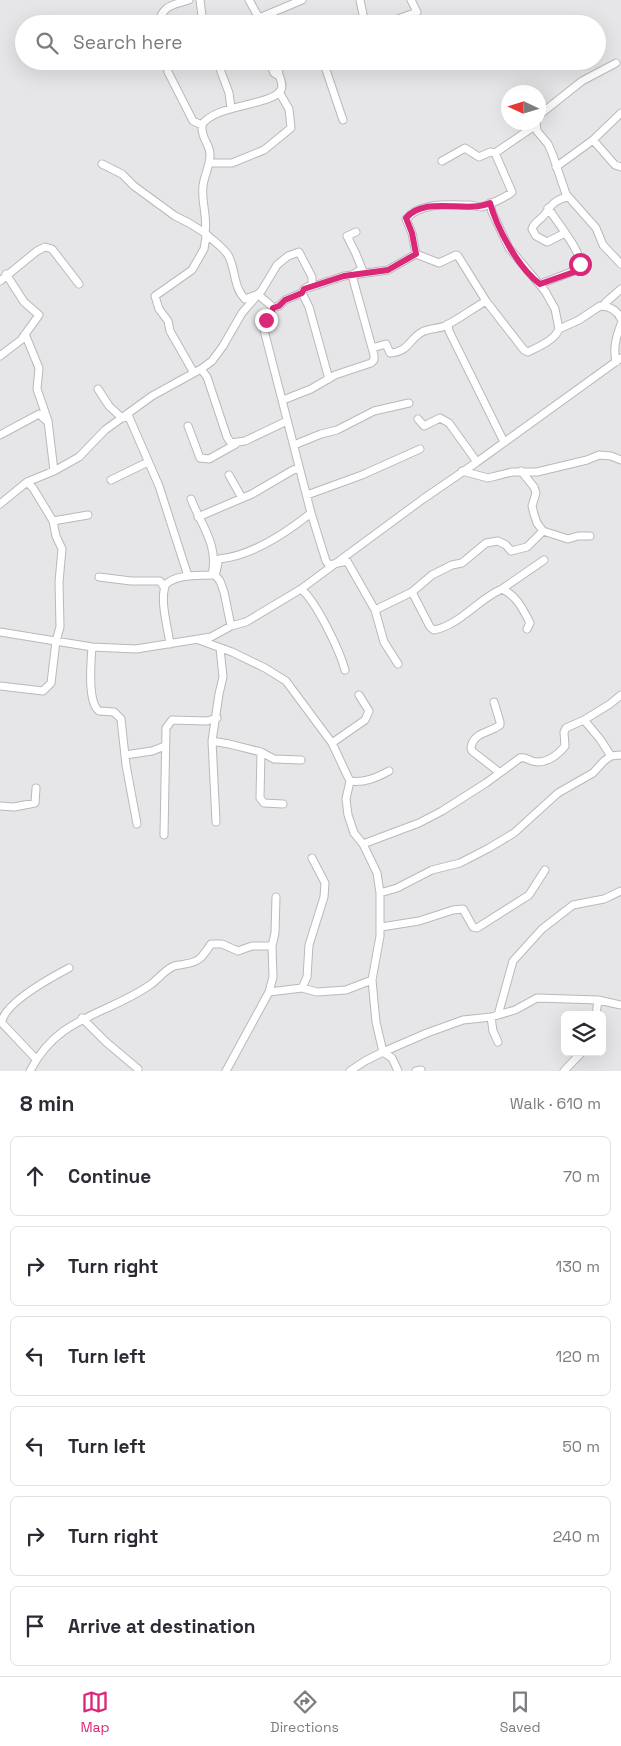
<!DOCTYPE html>
<meta charset="utf-8">
<style>
:root{--surface:#fff;--page:#f7f7f7;--text:#2b2b33;--muted:#7c7c81;--line:#e1e1e2;--accent:#db2777}
body{margin:0;font-family:"Space Grotesk",sans-serif;background:var(--page);color:var(--text)}
.controls{position:absolute;right:15px;bottom:15px;display:grid;overflow:hidden;border-radius:8px;box-shadow:0 5px 20px #0002}
.controls button{width:45px;height:45px;display:grid;place-items:center;padding:0;border:0;border-bottom:1px solid var(--line);background:var(--surface);color:var(--text);font:25px sans-serif}
.compass{position:absolute;left:501px;top:85px;width:45px;height:45px;border-radius:50%;background:var(--surface);box-shadow:0 5px 20px #0002;rotate:274deg}
.stop{position:absolute;width:15px;height:15px;margin:-11px;border:4px solid #db2777;border-radius:50%;background:#fff}
.stop.end{background:#db2777;border-color:#fff;box-shadow:0 1px 5px #0008}
.list{margin:0;padding:0;list-style:none}
h2{display:flex;justify-content:space-between;align-items:center;height:65px;margin:0;padding:0 20px;font-size:21px}
h2 small{font-size:16px;font-weight:400;color:var(--muted)}
.list li{display:grid;grid-template-columns:32px 1fr auto;gap:15px;align-items:center;box-sizing:border-box;height:80px;margin:0 10px 10px;padding:0 10px;border:1px solid var(--line);border-radius:8px}
.list b{display:block;font-size:19px;white-space:nowrap}
.list em{font-size:16px;font-style:normal;color:var(--muted)}
.icon{flex:none;width:28px;height:28px;fill:none;stroke:currentColor;stroke-width:2;stroke-linecap:round;stroke-linejoin:round}
.map{position:relative;flex:none;width:621px;height:1071px;overflow:hidden}
.search{position:absolute;background:var(--surface);box-shadow:0 5px 20px #0002;left:15px;right:15px;top:15px;height:55px;display:flex;align-items:center;gap:12px;box-sizing:border-box;padding:0 18px;border-radius:28px;color:var(--muted);font-size:19px}
.sheet{height:605px;background:var(--surface)}
nav{display:flex;justify-content:space-around;align-items:center;box-sizing:border-box;height:70px;border-top:1px solid var(--line);background:var(--surface);font-size:14px;color:var(--muted)}
nav a{display:grid;justify-items:center;gap:2px}
nav .on{color:var(--accent)}
.map>svg:first-child{display:block}
.lines{fill:none;stroke-linecap:round;stroke-linejoin:round}
.minor-casing{stroke:#b9b9bc;stroke-width:9}
.minor{stroke:#fff;stroke-width:7}
.route{stroke:#db2777;stroke-width:6}
</style>
<div class="map">
<svg width="621" height="1071" viewBox="0 0 621 1071">
<rect width="100%" height="100%" fill="#e6e6e9"/>
<g class="lines">
<defs>
<path id="minor" d="M200,0L203,24
M249,0L259,18L260,24
M360,0L365,24
M259,18L302,0
M157,24C165,4 170,6 189,0
M384,24L417,12L411,0
M166,61L168,72L193,121L202,125
M217,61L229,93L231,108
M269,61L274,73L279,76
M323,61L343,120
M538,116L582,81L616,63
M536,122L537,131L548,144L552,153L566,194L596,228L603,245L621,264
M593,140L615,165L621,167
M442,161L465,148L479,157L490,152L495,153
M209,163H232L264,150L291,128L289,109L279,92
M102,164L122,174L134,186L175,216L189,223L205,233L206,237L204,249L192,270L155,296L159,309L168,321L170,331L194,373
M556,167L593,140L621,113
M490,203L492,212L509,248L545,291L555,309L559,329
M565,233L547,242L536,236L532,229C534,222 541,220 545,214C551,205 556,199 568,197
M416,254L439,263L456,255L458,256L486,301L524,350L528,352C538,347 555,340 559,329L579,320L600,306C610,306 617,310 621,319
M416,254L412,233L406,219C420,202 449,205 469,205C473,205 477,207 481,207C487,206 508,196 512,192L495,153L536,125
M0,281L37,251L45,247L52,249L79,284
M540,284L574,271C578,269 580,267 580,262C580,250 555,219 548,208
M308,288L344,276L388,270L416,254
M302,293L309,307L329,379
M258,294C263,300 271,304 273,308
M256,295L245,299C233,287 236,269 228,255C222,246 213,241 205,233C208,217 201,202 203,186C204,176 210,166 210,155C210,143 201,140 202,125C215,104 272,106 281,90C284,84 279,77 278,71L283,62L286,61
M605,306V303L621,289
M448,324L449,331L504,442
M25,334L39,368L37,389L48,421L54,471
M372,348L386,344L390,353C409,352 409,339 422,332C429,328 438,329 445,326C459,319 472,309 486,301
M0,356L21,340L39,315L24,302L6,274
M616,362C613,347 616,338 621,324
M201,369L207,377L227,437L231,443L245,441L287,421
M98,389L109,406L122,418L129,417L159,486L188,576
M283,400L311,389L335,375L371,363L374,360V355L353,279L352,275L362,269L356,254L347,236L356,232
M418,419L424,426L440,418L449,423L477,462
M188,426L200,458L209,459L236,444
M0,435L39,414L47,421
M294,445L321,434L337,430L374,411L409,403
M462,471L488,478L512,472H537L587,460L599,455L611,456L621,460
M521,471L534,487L536,493L532,506L534,514L537,523L543,531L568,539L578,536H590
M229,475L242,498
M111,480L148,462
M307,495L362,475L420,449
M191,499C201,525 219,545 212,575H215L220,581L224,592L231,626
M0,504L27,482L54,471L79,457L105,430L152,396L201,369L212,361L223,346L242,313L262,290L277,265L288,256L299,252L312,277V284L304,289L302,293L285,300L279,306L273,308C271,317 264,321 264,330L311,513L326,561L329,565L347,561L375,610L384,642L398,664
M198,517L252,494L293,470L299,468
M53,521L88,515
M216,572L219,559C251,556 286,533 311,513
M99,577L131,581H160L164,587
M301,589C316,601 340,651 345,670
M502,589L544,560
M412,592L430,627L434,630C460,625 478,599 502,589C516,595 523,609 530,623L527,629
M375,610L412,592L432,575L452,565L462,563L486,543L498,541L506,545L511,551L527,547L543,531
M0,632L92,647L136,649L211,637L231,626L246,622L301,589L423,499L477,462L621,358
M199,640L232,652L265,668L286,681L332,743L347,775L350,781L346,799L348,815L354,833L363,844L377,873L380,893V936L372,980L376,1022L383,1052L365,1061L350,1071
M170,644C168,628 159,599 166,584C178,574 197,576 212,575
M92,647C91,662 87,702 99,711L114,712L121,719L126,765L137,824
M0,686L43,691L51,683L56,641L60,627L59,582L62,549L56,536L53,521L33,488L27,482
M494,702L500,722V725C490,733 473,732 471,748L472,751L499,772
M584,720L600,739L611,756
M212,741L229,744L261,752L274,759L301,760
M332,743L365,720L369,711L359,695
M261,752L260,798L264,803L283,804
M125,755L152,751L165,746
M350,781C364,783 376,778 389,771
M0,806L14,807L35,803L36,788
M216,822L212,741L219,694L223,677L220,648
M164,835L166,728L172,720L207,721L217,718
M363,844L419,823L442,811L486,783L520,758C525,757 527,759 532,761C545,765 558,755 565,746L564,732L566,728L584,720L610,704L621,695
M380,893L397,888L432,870L460,863L489,848L514,833L558,793L593,773L604,761L611,756L621,755
M381,927L419,921L453,910L463,909L473,927L477,928L529,895L545,870
M302,988L307,977L309,945L324,897L325,883L312,858
M269,992L302,988L317,992L346,990L372,980
M498,1015L513,961L542,929L573,905L604,899L621,891
M596,1015L598,1000
M491,1017L493,1031L498,1042
M82,1018L106,1042L138,1069
M0,1021L36,1059
M2,1021C6,1002 52,977 69,968
M30,1071C58,1016 105,1016 150,985C158,980 164,970 174,966C177,965 182,965 185,964C200,962 203,956 211,944H222L238,951L252,946H272
M226,1071L269,992L273,977L272,946L275,933L276,897
M398,1071L392,1058L383,1052L427,1033L463,1020L491,1017L515,1010L537,998L598,1000L621,1005
M416,1071L421,1070
M564,1071L582,1052"/>
</defs>
<use href="#minor" class="minor-casing"/>
<use href="#minor" class="minor"/>
</g>
<g class="lines">
<path class="route" d="M266,320L271,314L273,308L279,306L285,300L302,293L304,289L344,276L388,270L416,254L412,233L406,218C426,195 466,214 490,203C497,228 518,268 540,284L574,272L578,269L580,264"/>
</g>
</svg>
<div class="controls">
<button><svg class="icon" aria-label="layers" viewBox="0 0 24 24"><path d="M12 4l9 5-9 5-9-5zM3 14l9 5 9-5"/></svg></button>
</div>
<svg class="compass" viewBox="-18 -18 36 36"><path d="M0-13l5 13h-10z" fill="#e53935"/><path d="M0 13l5-13h-10z" fill="#7c7c81"/></svg>
<div class="stop" style="left:580px;top:264px"></div>
<div class="stop end" style="left:266px;top:320px"></div>
<div class="search"><svg class="icon" aria-label="search" viewBox="0 0 24 24"><circle cx="10" cy="10" r="6"/><path d="M15 15l6 6"/></svg>Search here</div>
</div>
<section class="sheet">
<h2>8 min<small>Walk · 610 m</small></h2>
<ul class="list">
<li><svg class="icon" aria-label="ahead" viewBox="0 0 24 24"><path d="M12 20V5M6 11l6-6 6 6"/></svg><div><b>Continue</b></div><em>70 m</em></li>
<li><svg class="icon" aria-label="right" viewBox="0 0 24 24"><path d="M7 20v-9h11M14 6l5 5-5 5"/></svg><div><b>Turn right</b></div><em>130 m</em></li>
<li><svg class="icon" aria-label="left" viewBox="0 0 24 24"><path d="M17 20v-9H6M10 6l-5 5 5 5"/></svg><div><b>Turn left</b></div><em>120 m</em></li>
<li><svg class="icon" aria-label="left" viewBox="0 0 24 24"><path d="M17 20v-9H6M10 6l-5 5 5 5"/></svg><div><b>Turn left</b></div><em>50 m</em></li>
<li><svg class="icon" aria-label="right" viewBox="0 0 24 24"><path d="M7 20v-9h11M14 6l5 5-5 5"/></svg><div><b>Turn right</b></div><em>240 m</em></li>
<li><svg class="icon" aria-label="arrive" viewBox="0 0 24 24"><path d="M6 21V4h12l-3 4 3 4H6"/></svg><div><b>Arrive at destination</b></div></li>
</ul>
</section>
<nav>
<a class="on"><svg class="icon" aria-label="map" viewBox="0 0 24 24"><path d="M3 6l6-2 6 2 6-2v14l-6 2-6-2-6 2zM9 4v14M15 6v14"/></svg>Map</a>
<a><svg class="icon" aria-label="directions" viewBox="0 0 24 24"><path d="M12 3l9 9-9 9-9-9zM9 14v-3h6M13 9l2 2-2 2"/></svg>Directions</a>
<a><svg class="icon" aria-label="saved" viewBox="0 0 24 24"><path d="M7 4h10v16l-5-4-5 4z"/></svg>Saved</a>
</nav>
